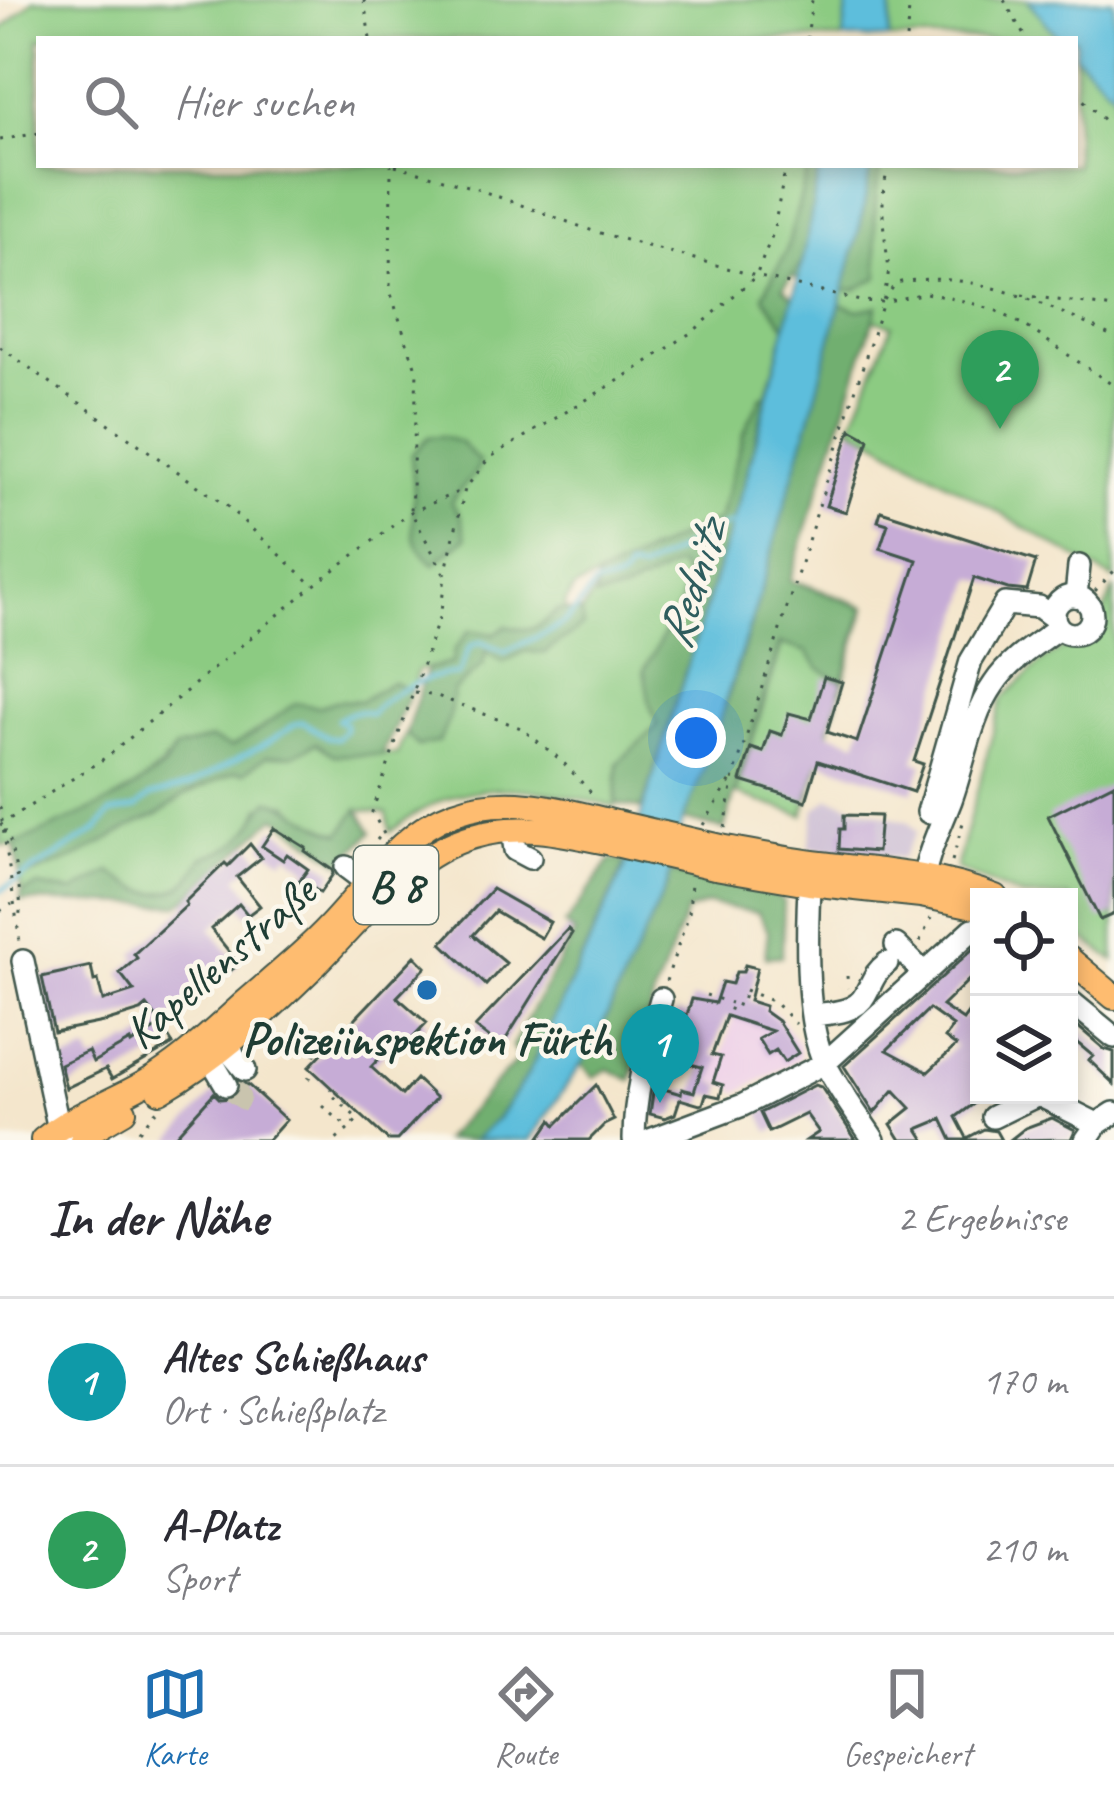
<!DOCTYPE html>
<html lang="de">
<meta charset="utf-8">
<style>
:root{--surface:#fff;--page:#f2f2f3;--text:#2b2b33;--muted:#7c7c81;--line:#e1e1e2;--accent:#1f6fb2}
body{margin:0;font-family:Caveat,sans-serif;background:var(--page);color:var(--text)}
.controls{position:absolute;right:36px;bottom:36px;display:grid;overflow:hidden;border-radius:0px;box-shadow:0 6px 18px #0003}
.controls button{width:108px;height:108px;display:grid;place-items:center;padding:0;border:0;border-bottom:3px solid var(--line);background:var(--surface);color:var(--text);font:60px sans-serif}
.you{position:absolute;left:696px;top:738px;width:42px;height:42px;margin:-30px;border:9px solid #fff;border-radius:50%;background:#1a73e8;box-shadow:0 0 0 18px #1a73e833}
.badge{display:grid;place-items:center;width:78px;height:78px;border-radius:50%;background:var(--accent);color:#fff;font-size:39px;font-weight:700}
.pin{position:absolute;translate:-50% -99px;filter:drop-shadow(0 3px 6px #0008)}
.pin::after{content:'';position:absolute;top:63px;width:42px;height:36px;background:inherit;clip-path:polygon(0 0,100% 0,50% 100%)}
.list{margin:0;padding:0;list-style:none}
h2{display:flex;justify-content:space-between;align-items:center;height:156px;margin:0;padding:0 48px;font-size:51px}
h2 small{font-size:39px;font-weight:400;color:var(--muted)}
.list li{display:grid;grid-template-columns:78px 1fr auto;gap:36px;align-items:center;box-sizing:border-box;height:168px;padding:0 48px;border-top:3px solid var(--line)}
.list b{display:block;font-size:45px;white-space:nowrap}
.list p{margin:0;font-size:39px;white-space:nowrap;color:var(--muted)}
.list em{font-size:39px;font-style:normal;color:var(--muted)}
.icon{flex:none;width:66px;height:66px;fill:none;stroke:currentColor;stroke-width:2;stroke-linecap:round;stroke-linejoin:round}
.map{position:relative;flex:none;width:1114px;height:1140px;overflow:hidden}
.search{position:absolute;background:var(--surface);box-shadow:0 6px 18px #0003;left:36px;right:36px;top:36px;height:132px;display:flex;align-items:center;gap:30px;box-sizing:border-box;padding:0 42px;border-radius:0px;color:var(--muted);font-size:45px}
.sheet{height:492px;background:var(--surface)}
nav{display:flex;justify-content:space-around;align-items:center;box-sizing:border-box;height:168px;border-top:3px solid var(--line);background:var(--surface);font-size:33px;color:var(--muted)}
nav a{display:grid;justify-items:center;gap:6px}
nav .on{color:var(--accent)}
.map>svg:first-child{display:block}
.built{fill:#eed0e8}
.industrial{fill:#ccbed4}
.green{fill:#8ccb82;stroke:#56845b;stroke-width:3}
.forest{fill:#71af70;stroke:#487652;stroke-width:3}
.water{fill:#5dbedc;stroke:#3e7e88;stroke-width:3}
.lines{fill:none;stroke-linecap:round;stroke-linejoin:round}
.stream{stroke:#5dbedc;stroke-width:4.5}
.building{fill:#c6acd6;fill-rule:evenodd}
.minor-tunnel{stroke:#c9c4ae;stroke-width:21;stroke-dasharray:21 10;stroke-linecap:butt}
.minor-casing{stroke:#3f564b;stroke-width:26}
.major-casing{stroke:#3f564b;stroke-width:28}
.path{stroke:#3f564b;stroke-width:3;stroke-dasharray:3 9;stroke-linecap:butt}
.minor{stroke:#fff;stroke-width:21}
.major{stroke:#febc70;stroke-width:24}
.major-bridge-casing{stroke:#3f564b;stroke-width:28;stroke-linecap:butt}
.major-bridge{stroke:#febc70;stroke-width:24}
.poi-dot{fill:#1f6fb2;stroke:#fbf7ec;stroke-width:4.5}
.labels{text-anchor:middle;stroke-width:9;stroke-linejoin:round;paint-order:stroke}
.shield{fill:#fbf7ec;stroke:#61756b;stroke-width:3}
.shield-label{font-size:45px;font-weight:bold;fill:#1f3d34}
.street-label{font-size:48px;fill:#1f3d34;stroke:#fbf7ec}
.poi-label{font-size:48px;font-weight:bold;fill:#1f3d34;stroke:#fbf7ec}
.water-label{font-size:51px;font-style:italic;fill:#2e5d5e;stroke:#fbf7ec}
</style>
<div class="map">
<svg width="1114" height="1140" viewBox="0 0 1114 1140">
<rect width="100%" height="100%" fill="#fbf7ec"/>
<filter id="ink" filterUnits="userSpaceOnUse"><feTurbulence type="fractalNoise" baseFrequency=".00833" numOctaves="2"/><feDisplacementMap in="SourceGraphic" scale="24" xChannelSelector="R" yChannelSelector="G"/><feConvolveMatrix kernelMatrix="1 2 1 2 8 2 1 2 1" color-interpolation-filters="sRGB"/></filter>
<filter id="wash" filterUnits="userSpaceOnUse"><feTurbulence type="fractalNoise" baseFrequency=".004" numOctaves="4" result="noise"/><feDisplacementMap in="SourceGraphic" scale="48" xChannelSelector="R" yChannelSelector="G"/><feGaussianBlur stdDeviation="2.7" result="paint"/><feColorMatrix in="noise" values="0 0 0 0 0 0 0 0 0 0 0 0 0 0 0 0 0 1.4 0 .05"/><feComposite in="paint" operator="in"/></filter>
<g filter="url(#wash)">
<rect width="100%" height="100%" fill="#f4e6cc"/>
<path class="built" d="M750,1001L765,1006L779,1016L800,1045V1059L737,1093L732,1087L714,1081L735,1013L745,1015Z"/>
<path class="industrial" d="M829,798L909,822L917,832L902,858L809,848L815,810Z"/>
<path class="green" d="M34,0H848L843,39H39V165H820L804,260L798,278L774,274L763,296L786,327L766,396L719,520L697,528L662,548L649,551L618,569L574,588L565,604L566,610H557L542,625L525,631L494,634L452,663L418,670L411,691L392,682L361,701H336L271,722L231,747L175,749C143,797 66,821 14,845H0V31Z
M892,0H1028L1059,39H889Z
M1075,55L1114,93V580L851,426L892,325L837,309L861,222L871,165H1075Z
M679,564L686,577L680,605L663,634L650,705L658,725L618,763L615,807C527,787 467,770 390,832L387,813L358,809L341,833C319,828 305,819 288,804L261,807C250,838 234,849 204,857C198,865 193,877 187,882C160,904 133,888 110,872L73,892L38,886L21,893L20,879L79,856L141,821L159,814L183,796L235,772H245L267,756L294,755L316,743L334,755L397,754L406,733L418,746L449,718L453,691L482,665L486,650L503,662L525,651L544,653L582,626V612L596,590V597L654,577Z
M801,583L866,607L803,815L736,794Z
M1114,587V961L1069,927V897H1022L956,869L1002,699L1045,659L1098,628Z"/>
<path class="forest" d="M809,165H819L805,259L783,288L794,298L786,327L763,296L786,252Z
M871,165H881C872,203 875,238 879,277L855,290H842L861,222Z
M838,304L859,310L878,306L790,580L864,608L842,682L819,668L807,652L780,643L724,829L683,820C751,653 791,477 838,304Z
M761,396H766L746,478L642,809L616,804L618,763L658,725L650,705L644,670L680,605L686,577L678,565L623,592L596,598L597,577C639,561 676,535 719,520L743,435Z
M442,436L461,443L480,463C471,484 461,484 451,502L461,517L466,538L434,564C406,540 413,528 414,494C414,481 412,468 411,455L428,437Z
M558,610L582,612L583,626L544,653L525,651L503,662L486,651L483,665L453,691L449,718L439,742L418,746L406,733L427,669L452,663L454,650L470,630L494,634L506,626C532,633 539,628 558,610Z
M392,682L411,691L382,755H334L316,743L294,755L267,756L245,772H235L183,796L159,814L141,821L79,856L20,879L14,845L123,796L163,768L175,749L210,739L231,747L255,733L295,703L318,707L336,701H361Z
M270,800C296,806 313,827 341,833L358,809L372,832L341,863L276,817L179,905L21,901V893L38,886L73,892L110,872C133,888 160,904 187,882C193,877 198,865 204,857C226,851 239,845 253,824C260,814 259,808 270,800Z
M611,859L626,862L528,1074L497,1119L474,1140H443L518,1059L512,1046L575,933L565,925Z
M670,872L773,894L784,901L782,956L765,957L768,931L758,913L708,904L686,912L654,995L631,1080L608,1069L594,1077L581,1064L593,1045L668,883Z"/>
<path class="water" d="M848,0H892L889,39H843Z
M1028,0H1112L1114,3V93L1075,55V39H1059Z
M820,165H871L861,222L814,404L758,600L703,771L683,820L668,882L593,1046L530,1140H474L497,1119L528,1074L625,867L746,478L803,260Z"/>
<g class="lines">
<path class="stream" d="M0,891L97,830L111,813L136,808L151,796L188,786L272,740L295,724L303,722L329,738L337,739L345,730V724L337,720C350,712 357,709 371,714C386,694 433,671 458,675L470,646L481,642L505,652C523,642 543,636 561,625C575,615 584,597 595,585C610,582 622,585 628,569L640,571L730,523L736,524"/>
</g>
<g id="blocks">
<path class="building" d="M851,429L869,439L846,512L826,506Z
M881,511L1036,561L1027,591L1008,589L974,578L914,761L923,764L913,792L818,761L806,801L741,781L751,748L763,752L770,731L782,735L789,713L811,719L824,677L842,682L827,732L857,742L917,560L880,548L888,524L878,521Z
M1114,783V914L1100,920L1048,816Z
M844,815L880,816L877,852L839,849L840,829H844Z
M274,828L306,848L305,851L332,870L333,874L320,893L313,888L311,892L298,883L308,869L287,854L283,860L262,846Z
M250,844L261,858L237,877L260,906L248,915L239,904L211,929L239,964L172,1017L175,1021L165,1029L147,1006L141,1011L108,1021L54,1032L42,977L91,966L94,981L98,980L103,1001L134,991L120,973L137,958L134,954L187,905L185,902L225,863L228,866Z
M492,889L550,922L541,938L495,911L473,935L506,963L486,985L442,943Z
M568,929L572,933L501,1047L475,1027Z
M974,948L979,949V970L942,1006L963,1020L979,998V1100L956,1117L967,1138L984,1129L996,1131L1001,1140H952L942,1119L918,1129L925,1140H901L891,1124L911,1108L894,1090L874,1113L844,1066ZM929,1009L953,1026L945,1038L956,1046L928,1072L887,1050Z
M415,956L426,967L397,997L427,1023L408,1043L400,1037L371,1067L402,1095L416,1079L436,1098L397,1140H388L309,1067Z
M745,965L757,968L749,1001L765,1006L764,1011L778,1021L798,1053L784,1062L776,1050L768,1055L758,1039L772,1031L726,1016L712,1055L721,1057L713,1082L723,1085L720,1097L706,1094L703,1104L700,1105L680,1099L675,1114L665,1118L650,1114L654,1086L681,1094L682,1089L694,1092L702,1067L690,1064L696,1044L667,1035L672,1016L677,1017L678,1012L687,1015L692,999L715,1003L722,982L732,984L736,972H743Z
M1069,1019L1104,1049L1114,1052V1084L1089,1060L1093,1056L1069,1036Z
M161,1025L173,1044L170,1046L112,1079L106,1069L66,1088L60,1064L88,1051L93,1062L130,1041L131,1044Z
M241,1084L248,1085L286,1120L268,1140H171L214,1093L220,1099L233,1098L238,1093Z
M596,1085L614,1120L604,1125L589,1140H538L552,1120L556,1125Z
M815,1085L821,1087L856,1140H807L819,1132L806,1114L769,1132L760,1113Z
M1052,1118L1075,1130L1071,1139L1010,1140L1025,1128Z"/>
</g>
</g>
<g filter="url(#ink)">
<use href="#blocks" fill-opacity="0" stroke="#3f564b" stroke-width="3"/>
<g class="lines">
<path class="minor-tunnel" d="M234,1091L238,1093L240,1098L235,1106"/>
<defs>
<path id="minor" d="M1054 615a19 19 0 1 1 38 0a19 19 0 1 1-38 0Z
M1076,596L1079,566
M928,812L971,661L1005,604L1039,607L1053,617
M512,829L515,850L530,858
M346,867L358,876L365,886
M810,869C807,919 803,1014 823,1059C836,1087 857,1114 874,1140
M922,890C925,857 939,831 951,800C965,762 970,718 994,684C1009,661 1036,644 1058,628
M896,945L924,973
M23,961L61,1139
M1069,1000L1114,1037
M812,1015C830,1013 856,1013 865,995C873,981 874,973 887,963
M225,1033L234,1057L245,1070
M204,1048L226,1085
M1039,1095L1097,1124
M993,1117L1038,1095
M634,1140C634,1091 648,1046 661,999
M650,1140L743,1105L825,1063L973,929L979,934
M1086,1140L1097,1124L1114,1113"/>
<path id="major" d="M720,847C754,853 787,860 821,864C880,871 940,875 995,897
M715,867L809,883L921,895L979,907
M1069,959L1114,997
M160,1091C217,1058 264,1015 311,969C359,922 406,855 474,836C520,822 565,833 611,843
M43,1140C76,1112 119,1100 155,1077C188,1056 217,1028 246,1002C278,974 312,947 340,915C376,875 402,832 454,813C508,793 563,810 616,823
M82,1140L93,1129L124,1111"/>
</defs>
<use href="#minor" class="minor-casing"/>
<use href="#major" class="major-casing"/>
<path class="path" d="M364,0L370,39
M1004,0L1026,39
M807,39L812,0
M906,39L910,0
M1075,92L1114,130
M0,140L39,133
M395,165L474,188L593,231L756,276L860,301L883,302L926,293L968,302L997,311L1027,327L1114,386
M1022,295L1114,308
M884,300L896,283C971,267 1047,305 1114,337
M0,347L228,507L312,584
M445,575L465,489L489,458L626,376L695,330L756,276L773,233L786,165
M1095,591L1114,571
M415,693L437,696L521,728L562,761L594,796
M0,807L20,942
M0,825L108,756L313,586L411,512L465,489
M703,825L733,777
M725,828L734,776L883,302L889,270L883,222V194L888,165
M4,830L9,835C13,861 24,893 19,919
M384,834L372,812L441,612L445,575L411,512L417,372L390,291L391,165
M373,849L371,847L382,834
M952,861L964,819
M0,911L12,904
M920,942L931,918
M847,976L848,988
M666,981L689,914L691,881
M745,990L774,1002L796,1024
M706,995L731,1003
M724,1018L727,1019L732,1003L740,1006L744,995
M314,1053L319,1057
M308,1079L314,1071
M332,1088L329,1092L358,1119L349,1129
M323,1106L349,1129L336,1140
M131,1140L157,1110"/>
<use href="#minor" class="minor"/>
<use href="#major" class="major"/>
<defs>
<path id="major-bridge" d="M616,823L720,847
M611,843L715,867"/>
</defs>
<use href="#major-bridge" class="major-bridge-casing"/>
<use href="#major-bridge" class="major-bridge"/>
</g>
</g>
<circle class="poi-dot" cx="427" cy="990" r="12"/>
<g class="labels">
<rect class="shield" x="354" y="846" width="84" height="78" rx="9"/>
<g class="shield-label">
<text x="396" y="901">B 8</text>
</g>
<g class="street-label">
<text transform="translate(219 961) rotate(-41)" y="17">Kapellenstraße</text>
</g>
<g class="poi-label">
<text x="427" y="1055">Polizeiinspektion Fürth</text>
</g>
<g class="water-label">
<text transform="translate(690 584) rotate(-73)" y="18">Rednitz</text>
</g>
</g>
</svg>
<div class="controls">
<button><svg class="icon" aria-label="locate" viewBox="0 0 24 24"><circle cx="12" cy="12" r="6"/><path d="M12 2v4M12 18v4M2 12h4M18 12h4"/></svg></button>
<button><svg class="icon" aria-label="layers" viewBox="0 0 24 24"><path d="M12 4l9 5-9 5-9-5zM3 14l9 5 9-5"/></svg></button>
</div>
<div class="you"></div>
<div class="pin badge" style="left:660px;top:1103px;background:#0f9aa8">1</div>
<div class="pin badge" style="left:1000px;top:429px;background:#2e9e5b">2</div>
<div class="search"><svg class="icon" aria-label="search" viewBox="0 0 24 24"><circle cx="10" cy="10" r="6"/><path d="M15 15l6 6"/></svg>Hier suchen</div>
</div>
<section class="sheet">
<h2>In der Nähe<small>2 Ergebnisse</small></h2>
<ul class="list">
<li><span class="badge" style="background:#0f9aa8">1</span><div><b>Altes Schießhaus</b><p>Ort · Schießplatz</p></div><em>170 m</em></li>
<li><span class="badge" style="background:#2e9e5b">2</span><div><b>A-Platz</b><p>Sport</p></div><em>210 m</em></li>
</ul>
</section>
<nav>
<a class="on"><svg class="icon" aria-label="map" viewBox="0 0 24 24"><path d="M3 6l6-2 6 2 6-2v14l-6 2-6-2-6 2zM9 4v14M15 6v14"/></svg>Karte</a>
<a><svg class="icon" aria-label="directions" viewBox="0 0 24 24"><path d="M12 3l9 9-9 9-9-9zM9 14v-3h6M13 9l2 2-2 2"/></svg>Route</a>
<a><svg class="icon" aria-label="saved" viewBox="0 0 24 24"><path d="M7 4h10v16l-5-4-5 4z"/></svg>Gespeichert</a>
</nav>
